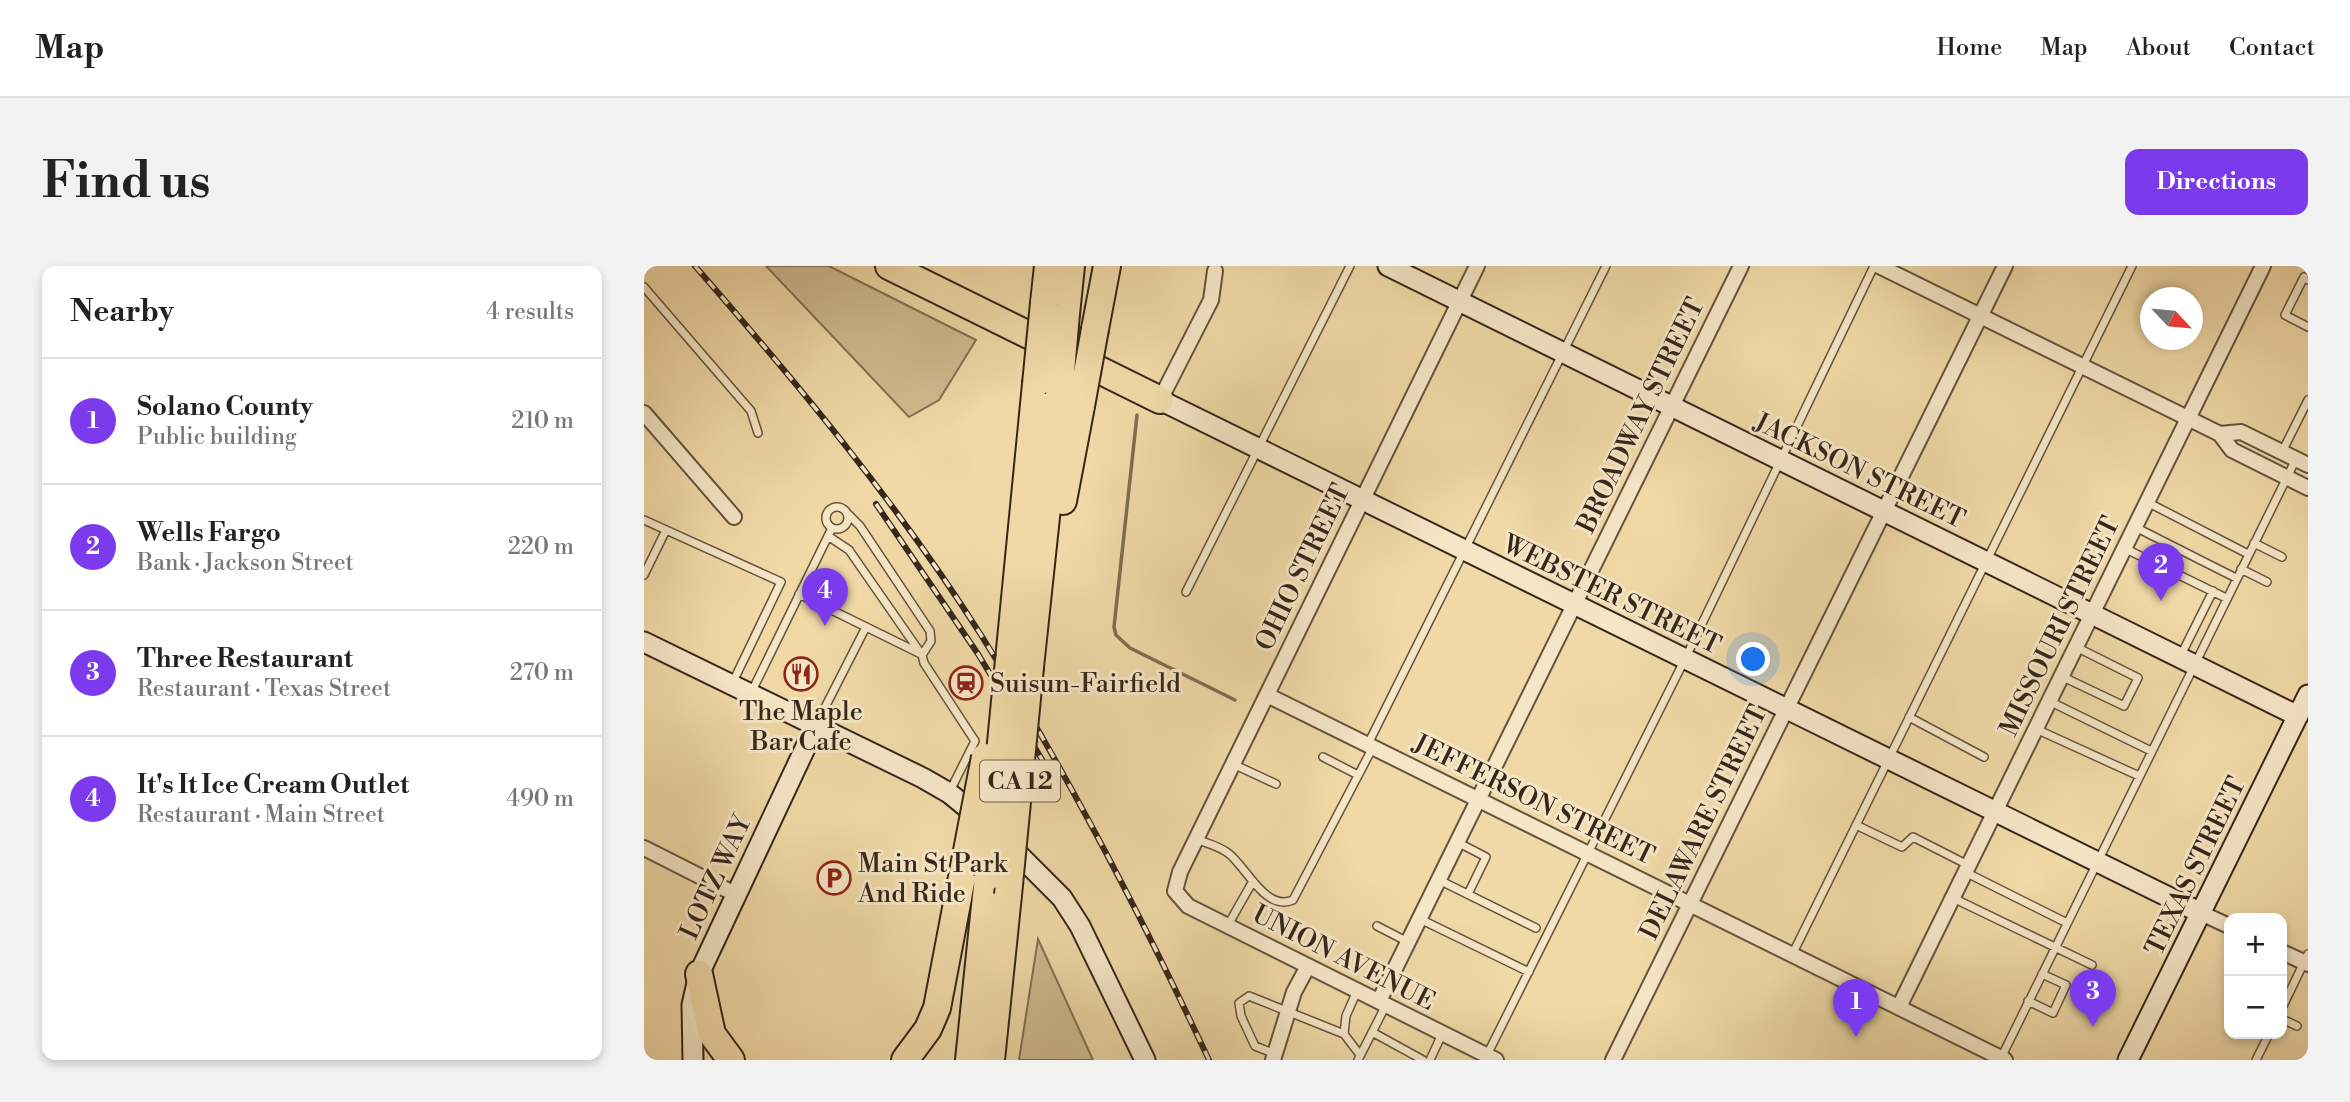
<!DOCTYPE html>
<meta charset="utf-8">
<style>
:root{--surface:#fff;--page:#f2f2f2;--text:#222;--muted:#767676;--line:#e0e0e0;--accent:#7c3aed}
body{margin:0;font-family:"Libre Bodoni",serif;background:var(--page);color:var(--text)}
.controls{position:absolute;right:21px;bottom:21px;display:grid;overflow:hidden;border-radius:14px;box-shadow:0 4px 10px #0003}
.controls button{width:63px;height:63px;display:grid;place-items:center;padding:0;border:0;border-bottom:2px solid var(--line);background:var(--surface);color:var(--text);font:35px sans-serif}
.compass{position:absolute;left:1496px;top:21px;width:63px;height:63px;border-radius:50%;background:var(--surface);box-shadow:0 4px 10px #0003;rotate:116deg}
.you{position:absolute;left:1110px;top:394px;width:24px;height:24px;margin:-18px;border:5px solid #fff;border-radius:50%;background:#1a73e8;box-shadow:0 0 0 10px #1a73e833}
.badge{display:grid;place-items:center;width:46px;height:46px;border-radius:50%;background:var(--accent);color:#fff;font-size:23px;font-weight:700}
.pin{position:absolute;translate:-50% -58px;filter:drop-shadow(0 2px 4px #0008)}
.pin::after{content:'';position:absolute;top:37px;width:24px;height:21px;background:inherit;clip-path:polygon(0 0,100% 0,50% 100%)}
.list{margin:0;padding:0;list-style:none}
h2{display:flex;justify-content:space-between;align-items:center;height:91px;margin:0;padding:0 28px;font-size:30px}
h2 small{font-size:23px;font-weight:400;color:var(--muted)}
.list li{display:grid;grid-template-columns:46px 1fr auto;gap:21px;align-items:center;box-sizing:border-box;height:126px;padding:0 28px;border-top:2px solid var(--line)}
.list b{display:block;font-size:26px;white-space:nowrap}
.list p{margin:0;font-size:23px;white-space:nowrap;color:var(--muted)}
.list em{font-size:23px;font-style:normal;color:var(--muted)}
.map{position:relative;flex:none;width:1664px;height:794px;overflow:hidden;border-radius:14px}
header{display:flex;align-items:center;gap:42px;box-sizing:border-box;height:98px;padding:0 35px;background:var(--surface);border-bottom:2px solid var(--line)}
header strong{font-size:33px}
nav{display:flex;gap:38px;margin-inline-start:auto;font-size:24px}
.intro{display:flex;align-items:center;justify-content:space-between;box-sizing:border-box;height:168px;padding:0 42px}
h1{margin:0;font-size:49px}
.button{padding:18px 32px;border-radius:14px;background:var(--accent);color:#fff;font-size:24px;font-weight:700}
main{display:flex;gap:42px;padding:0 42px}
aside{flex:1;background:var(--surface);border-radius:14px;box-shadow:0 4px 10px #0003}
.map>svg:first-child{display:block}
.green{fill:#d0bb8f;stroke:#827155;stroke-width:2}
.lines{fill:none;stroke-linecap:round;stroke-linejoin:round}
.stream{stroke:#7f6d52;stroke-width:3.5}
.lane-casing{stroke:#64543e;stroke-width:10}
.street-casing{stroke:#64543e;stroke-width:18}
.secondary-casing{stroke:#35271b;stroke-width:23}
.highway-casing{stroke:#35271b;stroke-width:30}
.lane{stroke:#f5e6c6;stroke-width:7}
.street{stroke:#f5e6c6;stroke-width:14}
.secondary{stroke:#f5e6c6;stroke-width:19}
.highway{stroke:#f0d9a7;stroke-width:26}
.rail-casing{stroke:#35271b;stroke-width:6}
.rail{stroke:#f5e6c6;stroke-width:3.5;stroke-dasharray:10;stroke-linecap:butt}
.highway-bridge-casing{stroke:#35271b;stroke-width:30;stroke-linecap:butt}
.highway-bridge{stroke:#f0d9a7;stroke-width:26}
.labels{text-anchor:middle;stroke-width:6;stroke-linejoin:round;paint-order:stroke}
.shield{fill:#f5e6c6;stroke:#6f604e;stroke-width:2}
.shield-label{font-size:24px;font-weight:bold;fill:#35271b}
.street-label{font-size:26px;fill:#35271b;stroke:#f5e6c6}
.poi-label{font-size:26px;fill:#35271b;stroke:#f5e6c6;text-anchor:start}
</style>
<header>
<strong>Map</strong>
<nav><a>Home</a><a>Map</a><a>About</a><a>Contact</a></nav>
</header>
<div class="intro"><h1>Find us</h1><a class="button">Directions</a></div>
<main>
<aside>
<h2>Nearby<small>4 results</small></h2>
<ul class="list">
<li><span class="badge">1</span><div><b>Solano County</b><p>Public building</p></div><em>210 m</em></li>
<li><span class="badge">2</span><div><b>Wells Fargo</b><p>Bank · Jackson Street</p></div><em>220 m</em></li>
<li><span class="badge">3</span><div><b>Three Restaurant</b><p>Restaurant · Texas Street</p></div><em>270 m</em></li>
<li><span class="badge">4</span><div><b>It's It Ice Cream Outlet</b><p>Restaurant · Main Street</p></div><em>490 m</em></li>
</ul>
</aside>
<div class="map">
<svg width="1664" height="794" viewBox="0 0 1664 794">
<rect width="100%" height="100%" fill="#f0d9a7"/>
<filter id="stains"><feTurbulence type="fractalNoise" baseFrequency=".00286" numOctaves="4"/><feColorMatrix values="0 0 0 0 .2 0 0 0 0 .09 0 0 0 0 .02 0 0 0 .5 -.17"/></filter>
<radialGradient id="worn" r=".72"><stop offset=".6" stop-color="#630" stop-opacity="0"/><stop offset="1" stop-color="#630" stop-opacity=".3"/></radialGradient>
<path class="green" d="M122,0H185L332,74L295,134L265,151Z
M394,673L449,794H375Z"/>
<g class="lines">
<path class="stream" d="M493,149L470,361L472,369L486,382L591,434"/>
<defs>
<path id="lane" d="M1664,14L1660,11L1641,49L1664,61
M0,21L107,145L114,167
M1638,186L1664,134
M1503,236L1604,288
M182 252a11 11 0 1 1 22 0a11 11 0 1 1-22 0Z
M204,248L216,260L286,365L287,375L278,389
M0,254L137,316L88,418
M1491,261L1592,312
M184,270L205,284L278,389L280,397L331,475L306,525
M1610,277L1638,291
M1480,282L1582,332
M1597,303L1623,316
M0,309L22,264
M542,326L706,0
M155,328L277,388
M1537,389L1569,325
M1417,410L1480,440L1494,412L1432,381
M107,427L188,262
M1405,435L1507,485
M1265,451L1340,491
M172,459L222,361
M1392,463L1495,510
M724,478L962,0
M679,491L714,509
M589,498L632,518
M1212,559L1258,581L1269,571L1324,599
M552,573C562,577 575,580 584,587C602,600 621,646 649,634L729,481
M813,576L842,591L824,628
M1321,606L1423,657
M795,614L892,662
M1309,632L1448,699
M776,653L885,706
M584,659L609,615
M733,660L764,676
M1148,689L1488,0
M1384,735L1409,747L1422,719L1398,708
M1638,742L1664,688
M1638,753L1653,760
M728,766L779,794
M700,768L702,750L713,725
M631,788L611,780L597,750L595,737L605,730L700,768L716,789
M842,791L1041,393L1230,0
M1357,792L1652,193
M714,794L742,739
M786,794L798,768
M1612,794L1625,768"/>
<path id="street" d="M833,0L536,606L531,625L544,640L852,794
M1235,0L1576,168L1588,184L1664,222
M516,134L567,34L571,5
M0,147L90,251
M1576,168L1597,166L1664,199
M623,429L1361,794
M0,582L91,628
M1557,647L1585,660
M1638,686L1664,698
M735,735L1097,0
M1255,741L1619,0
M629,794L650,726L664,700
M969,794L1361,0"/>
<path id="secondary" d="M744,0L1654,450
M516,134L1557,647
M0,376L279,512L305,527L337,553
M362,576L418,632L436,660L501,794
M49,794L48,739L55,708L172,459
M1484,794L1664,429"/>
<path id="highway" d="M245,0L516,134
M400,37L404,0
M422,48L427,0
M451,63L463,0
M419,235L437,140
M365,394L392,118
M386,401L415,129
M55,708L68,768L87,794
M261,794L284,763L293,742L322,590
M325,794L344,611
M347,794L364,629"/>
</defs>
<use href="#lane" class="lane-casing"/>
<use href="#street" class="street-casing"/>
<use href="#secondary" class="secondary-casing"/>
<use href="#highway" class="highway-casing"/>
<use href="#lane" class="lane"/>
<use href="#street" class="street"/>
<use href="#secondary" class="secondary"/>
<use href="#highway" class="highway"/>
<defs>
<path id="rail" d="M51,0C153,117 254,238 337,369C422,505 497,649 565,794
M232,238L334,388L405,505"/>
</defs>
<use href="#rail" class="rail-casing"/>
<use href="#rail" class="rail"/>
<defs>
<path id="highway-bridge" d="M392,118L400,37
M415,129L422,48
M437,140L451,63
M322,590L341,491
M344,611L365,394
M364,629L386,401"/>
</defs>
<use href="#highway-bridge" class="highway-bridge-casing"/>
<use href="#highway-bridge" class="highway-bridge"/>
</g>
<defs>
<symbol id="restaurant-ring" viewBox="-11 -11 22 22"><circle r="9.5" fill="#f5e6c6" stroke="#8f2418" stroke-width="1.5"/><path d="M-5-6h1v4h1v-4h1v4h1v-4h1v5L-1.5 .5V6h-2V.5L-5-1ZM5-6V6H3V1.5H1.5Q1.5-4 5-6Z" fill="#8f2418"/></symbol>
<symbol id="station-ring" viewBox="-11 -11 22 22"><circle r="9.5" fill="#f5e6c6" stroke="#8f2418" stroke-width="1.5"/><path d="M-3-6H3Q5-6 5-4V2Q5 4 3 4L4.5 6H3L1.5 4h-3L-3 6H-4.5L-3 4Q-5 4-5 2V-4Q-5-6-3-6ZM-3.5-4v3h7v-3ZM-3.5 1v1.5H-2V1ZM2 1v1.5H3.5V1Z" fill="#8f2418"/></symbol>
<symbol id="parking-ring" viewBox="-11 -11 22 22"><circle r="9.5" fill="#f5e6c6" stroke="#8f2418" stroke-width="1.5"/><path d="M-3.5-5.5H1a3.5 3.5 0 0 1 0 7H-1V5.5H-3.5ZM-1-3.4V-.6H.8a1.4 1.4 0 0 0 0-2.8Z" fill="#8f2418"/></symbol>
</defs>
<g fill-rule="evenodd">
<use href="#restaurant-ring" x="138" y="389" width="38" height="38"/>
<use href="#station-ring" x="303" y="398" width="38" height="38"/>
<use href="#parking-ring" x="171" y="593" width="38" height="38"/>
</g>
<g class="labels">
<rect class="shield" x="336" y="494.5" width="80" height="41" rx="5"/>
<g class="shield-label">
<text x="376" y="523">CA 12</text>
</g>
<g class="street-label">
<text transform="translate(996 149) rotate(-64)" y="9">BROADWAY STREET</text>
<text transform="translate(1216 204) rotate(26)" y="9">JACKSON STREET</text>
<text transform="translate(658 301) rotate(-64)" y="9">OHIO STREET</text>
<text transform="translate(968 328) rotate(26)" y="9">WEBSTER STREET</text>
<text transform="translate(1415 360) rotate(-64)" y="9">MISSOURI STREET</text>
<text transform="translate(890 533) rotate(26)" y="9">JEFFERSON STREET</text>
<text transform="translate(1059 556) rotate(-64)" y="9">DELAWARE STREET</text>
<text transform="translate(1551 600) rotate(-64)" y="9">TEXAS STREET</text>
<text transform="translate(71 611) rotate(-65)" y="9">LOTZ WAY</text>
<text transform="translate(700 691) rotate(27)" y="9">UNION AVENUE</text>
</g>
<g class="poi-label">
<text x="346" y="426">Suisun-Fairfield</text>
<text x="157" y="454" text-anchor="middle">The Maple<tspan x="157" dy="30">Bar Cafe</tspan></text>
<text x="214" y="606">Main St Park<tspan x="214" dy="30">And Ride</tspan></text>
</g>
</g>
<rect width="100%" height="100%" filter="url(#stains)"/>
<rect width="100%" height="100%" fill="url(#worn)"/>
</svg>
<div class="controls">
<button>+</button>
<button>−</button>
</div>
<svg class="compass" viewBox="-18 -18 36 36"><path d="M0-13l5 13h-10z" fill="#e53935"/><path d="M0 13l5-13h-10z" fill="#767676"/></svg>
<div class="you"></div>
<div class="pin badge" style="left:1212px;top:771px">1</div>
<div class="pin badge" style="left:1517px;top:335px">2</div>
<div class="pin badge" style="left:1449px;top:761px">3</div>
<div class="pin badge" style="left:181px;top:360px">4</div>
</div>
</main>
